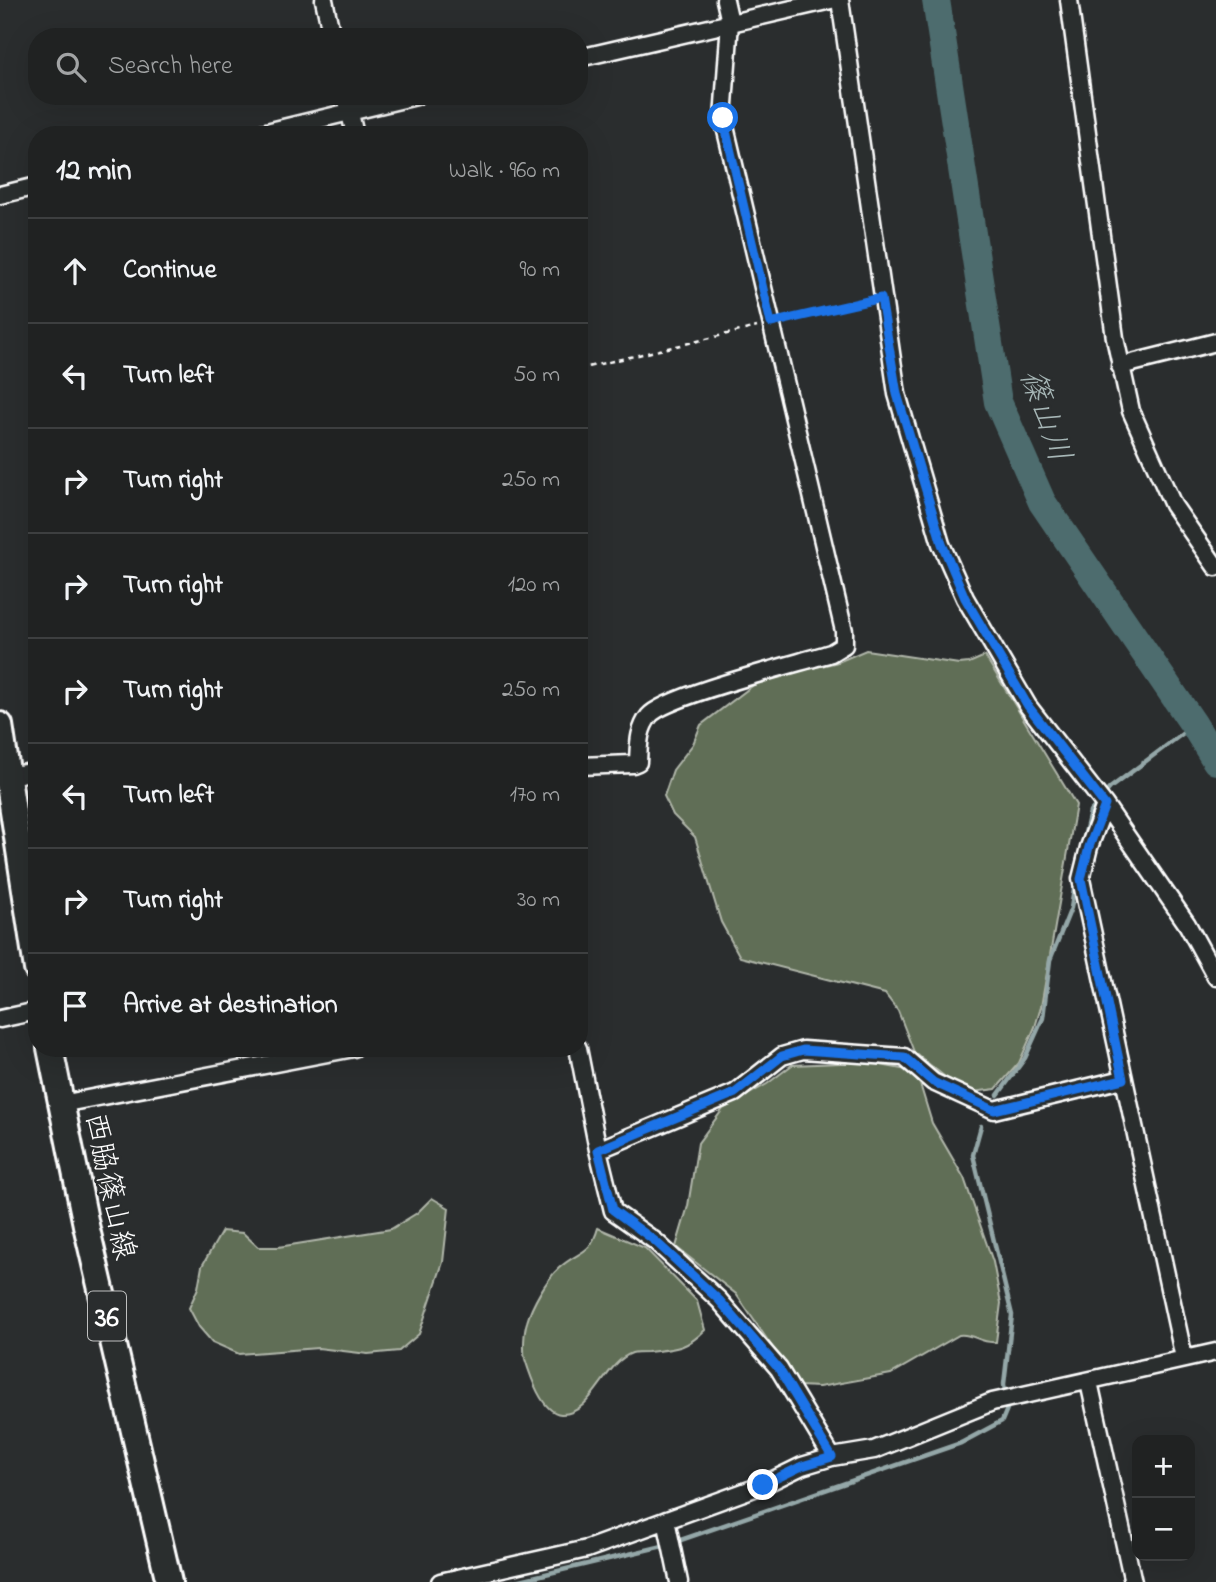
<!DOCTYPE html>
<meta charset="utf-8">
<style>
:root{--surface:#202222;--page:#2d2f2f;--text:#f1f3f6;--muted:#a2a4a5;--line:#3d3f40}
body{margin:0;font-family:"Indie Flower","Klee One",sans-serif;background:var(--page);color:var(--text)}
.controls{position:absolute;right:21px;bottom:21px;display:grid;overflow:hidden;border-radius:14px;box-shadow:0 7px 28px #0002}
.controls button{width:63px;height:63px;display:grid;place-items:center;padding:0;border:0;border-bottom:2px solid var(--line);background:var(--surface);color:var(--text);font:35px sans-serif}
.stop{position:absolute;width:21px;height:21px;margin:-16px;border:5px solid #1a73e8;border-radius:50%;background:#fff}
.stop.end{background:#1a73e8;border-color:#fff;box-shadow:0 2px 7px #0008}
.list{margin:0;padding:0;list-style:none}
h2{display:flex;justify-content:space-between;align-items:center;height:91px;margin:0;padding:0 28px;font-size:30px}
h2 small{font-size:23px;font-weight:400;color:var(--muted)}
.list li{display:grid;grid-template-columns:46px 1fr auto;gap:21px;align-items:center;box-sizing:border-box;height:105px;padding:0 28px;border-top:2px solid var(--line)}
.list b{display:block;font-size:26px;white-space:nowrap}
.list em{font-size:23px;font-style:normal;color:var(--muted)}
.icon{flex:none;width:38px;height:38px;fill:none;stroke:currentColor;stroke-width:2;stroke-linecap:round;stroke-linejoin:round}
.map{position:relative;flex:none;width:1216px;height:1582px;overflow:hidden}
.search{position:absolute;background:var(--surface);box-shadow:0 7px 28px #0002;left:28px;top:28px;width:560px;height:77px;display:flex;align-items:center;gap:18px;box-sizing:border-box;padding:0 24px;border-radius:28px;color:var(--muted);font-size:26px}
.panel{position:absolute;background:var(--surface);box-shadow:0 7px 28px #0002;left:28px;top:126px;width:560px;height:931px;border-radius:28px}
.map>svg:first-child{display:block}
.green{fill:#616e56;stroke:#b0b6aa;stroke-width:2}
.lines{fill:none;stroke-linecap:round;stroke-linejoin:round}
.stream{stroke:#94a7a8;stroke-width:4.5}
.river{stroke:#4d6c6e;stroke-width:28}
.street-casing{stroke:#fff;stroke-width:21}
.primary-casing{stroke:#fff;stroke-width:30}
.path{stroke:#fff;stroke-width:2.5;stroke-dasharray:5 5;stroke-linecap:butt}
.street{stroke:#2a2d2e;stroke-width:16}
.primary{stroke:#2a2d2e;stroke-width:24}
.route{stroke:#1a73e8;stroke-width:9}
.labels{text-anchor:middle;stroke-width:5;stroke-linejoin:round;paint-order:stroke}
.shield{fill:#2a2d2e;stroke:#bfc0c0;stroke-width:2}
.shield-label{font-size:28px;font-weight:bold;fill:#fff}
.street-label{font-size:30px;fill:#fff;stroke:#2a2d2e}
.water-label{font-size:32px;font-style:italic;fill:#a6b6b6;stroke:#2a2d2e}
</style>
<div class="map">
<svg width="1216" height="1582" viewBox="0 0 1216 1582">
<rect width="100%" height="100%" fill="#2a2d2e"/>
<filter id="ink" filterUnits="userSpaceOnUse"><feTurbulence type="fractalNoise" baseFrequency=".0143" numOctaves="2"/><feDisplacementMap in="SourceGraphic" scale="14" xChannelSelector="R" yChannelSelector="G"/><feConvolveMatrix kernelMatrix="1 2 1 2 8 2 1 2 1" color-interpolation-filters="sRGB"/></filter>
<g filter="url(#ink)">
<path class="green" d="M866,650L959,664L969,663L985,656L1076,805L1041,1007L1035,1027L1019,1063L996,1089L965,1093L914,1052L898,1011L885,994L740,957L721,922L695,837L673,815L664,796L673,770L693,744L701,725L760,680L838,662Z
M865,1062L907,1070L920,1084L932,1123L964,1178L993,1262L1001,1303L996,1342C981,1344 973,1333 959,1335L891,1374L819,1387L799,1386L736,1294L676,1247L688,1206L698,1143L723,1109L767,1084L792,1065Z
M432,1198L449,1208L443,1262L419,1334L399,1351L368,1354L318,1348L239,1354L212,1342L199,1327L189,1308L198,1288L202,1266L222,1231L243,1233L258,1247H278L391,1229L417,1213Z
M598,1228L645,1248L697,1301L705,1330C685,1350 675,1349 647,1352C643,1352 636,1352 632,1353C604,1363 592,1415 561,1414C542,1413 530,1375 525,1359C523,1350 524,1331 527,1322C532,1305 546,1280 559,1268C579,1250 590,1256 598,1228Z"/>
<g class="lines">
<path class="stream" d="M1103,796L1110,788L1194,725
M1082,846L1090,812L1098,803
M998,1095L1025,1058L1043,1018L1050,960L1071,908L1075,883
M675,1542L961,1443L1002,1421L1007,1409L1004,1384L1012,1315L973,1155L981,1126
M512,1582L667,1545"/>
<path class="river" d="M936,0L998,402L1042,502L1194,725L1216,761"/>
<defs>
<path id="street" d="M324,0L332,37
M840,0L897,394L941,544L965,598L1028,706L1105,805L1187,924L1216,977
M1069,0L1115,338L1131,411L1173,505L1216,567
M579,58L831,0
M346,96L355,135
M254,135L416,96
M0,195L37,186
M1120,366L1216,342
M579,766L633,764L638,762C639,745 638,730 649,716C665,696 799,663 831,653L844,645V631L723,118L730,22L725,0
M8,776L37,771
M1105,805L1089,847L1081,879L1184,1358
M0,1019L37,1011
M578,1048L598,1150L613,1211L655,1241L719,1300L779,1369L832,1457
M61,1104L354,1048
M598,1150L735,1093L782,1056L803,1050L904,1057L933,1082L994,1110L1123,1079
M1089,1382L1133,1582
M666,1520L679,1582
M440,1582L587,1549L763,1485L802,1466L832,1457L874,1450L992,1402L1216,1352"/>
<path id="primary" d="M0,725L37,969
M50,1048L86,1225L169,1582"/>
</defs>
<use href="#street" class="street-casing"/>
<use href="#primary" class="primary-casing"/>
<path class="path" d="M787,320L869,301
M579,369L757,327"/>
<use href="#street" class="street"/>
<use href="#primary" class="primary"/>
</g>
</g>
<g class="lines" filter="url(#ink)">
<path class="route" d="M723,118L771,323L881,298L897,394L942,544L965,598L1028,706L1105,805L1089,847L1081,879L1123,1079L994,1110L933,1082L904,1057L803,1050L782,1056L735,1093L598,1150L613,1210L655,1241L719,1300L779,1369L832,1457L802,1466L763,1485"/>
</g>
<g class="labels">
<rect class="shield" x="88" y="1291.5" width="38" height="49" rx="5"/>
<g class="shield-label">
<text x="107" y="1326">36</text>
</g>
<g class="street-label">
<text transform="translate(111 1186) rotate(78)" y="10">西脇篠山線</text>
</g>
<g class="water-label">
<text transform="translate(1047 415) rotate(71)" y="11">篠山川</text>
</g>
</g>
</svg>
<div class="controls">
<button>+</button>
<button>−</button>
</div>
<div class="stop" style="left:723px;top:118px"></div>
<div class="stop end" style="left:763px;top:1485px"></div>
<div class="search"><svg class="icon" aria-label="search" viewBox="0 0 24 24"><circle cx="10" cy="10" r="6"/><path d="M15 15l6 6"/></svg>Search here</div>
<section class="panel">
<h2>12 min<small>Walk · 960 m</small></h2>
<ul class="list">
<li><svg class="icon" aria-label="ahead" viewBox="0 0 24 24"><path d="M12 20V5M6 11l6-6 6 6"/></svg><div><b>Continue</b></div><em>90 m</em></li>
<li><svg class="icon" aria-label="left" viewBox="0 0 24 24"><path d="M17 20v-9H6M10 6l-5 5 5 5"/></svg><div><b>Turn left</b></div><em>50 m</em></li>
<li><svg class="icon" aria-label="right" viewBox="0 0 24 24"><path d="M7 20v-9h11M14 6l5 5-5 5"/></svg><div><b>Turn right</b></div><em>250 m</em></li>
<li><svg class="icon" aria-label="right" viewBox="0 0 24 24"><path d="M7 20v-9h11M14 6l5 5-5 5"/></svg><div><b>Turn right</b></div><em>120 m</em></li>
<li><svg class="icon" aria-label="right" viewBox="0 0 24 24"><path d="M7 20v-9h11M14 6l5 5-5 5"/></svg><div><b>Turn right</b></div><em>250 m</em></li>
<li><svg class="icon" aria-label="left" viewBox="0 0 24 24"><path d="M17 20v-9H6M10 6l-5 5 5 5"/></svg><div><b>Turn left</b></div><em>170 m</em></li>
<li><svg class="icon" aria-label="right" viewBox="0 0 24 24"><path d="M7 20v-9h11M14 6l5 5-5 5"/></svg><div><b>Turn right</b></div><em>30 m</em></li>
<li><svg class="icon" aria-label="arrive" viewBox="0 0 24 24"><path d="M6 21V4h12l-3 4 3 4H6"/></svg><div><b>Arrive at destination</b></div></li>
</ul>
</section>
</div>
